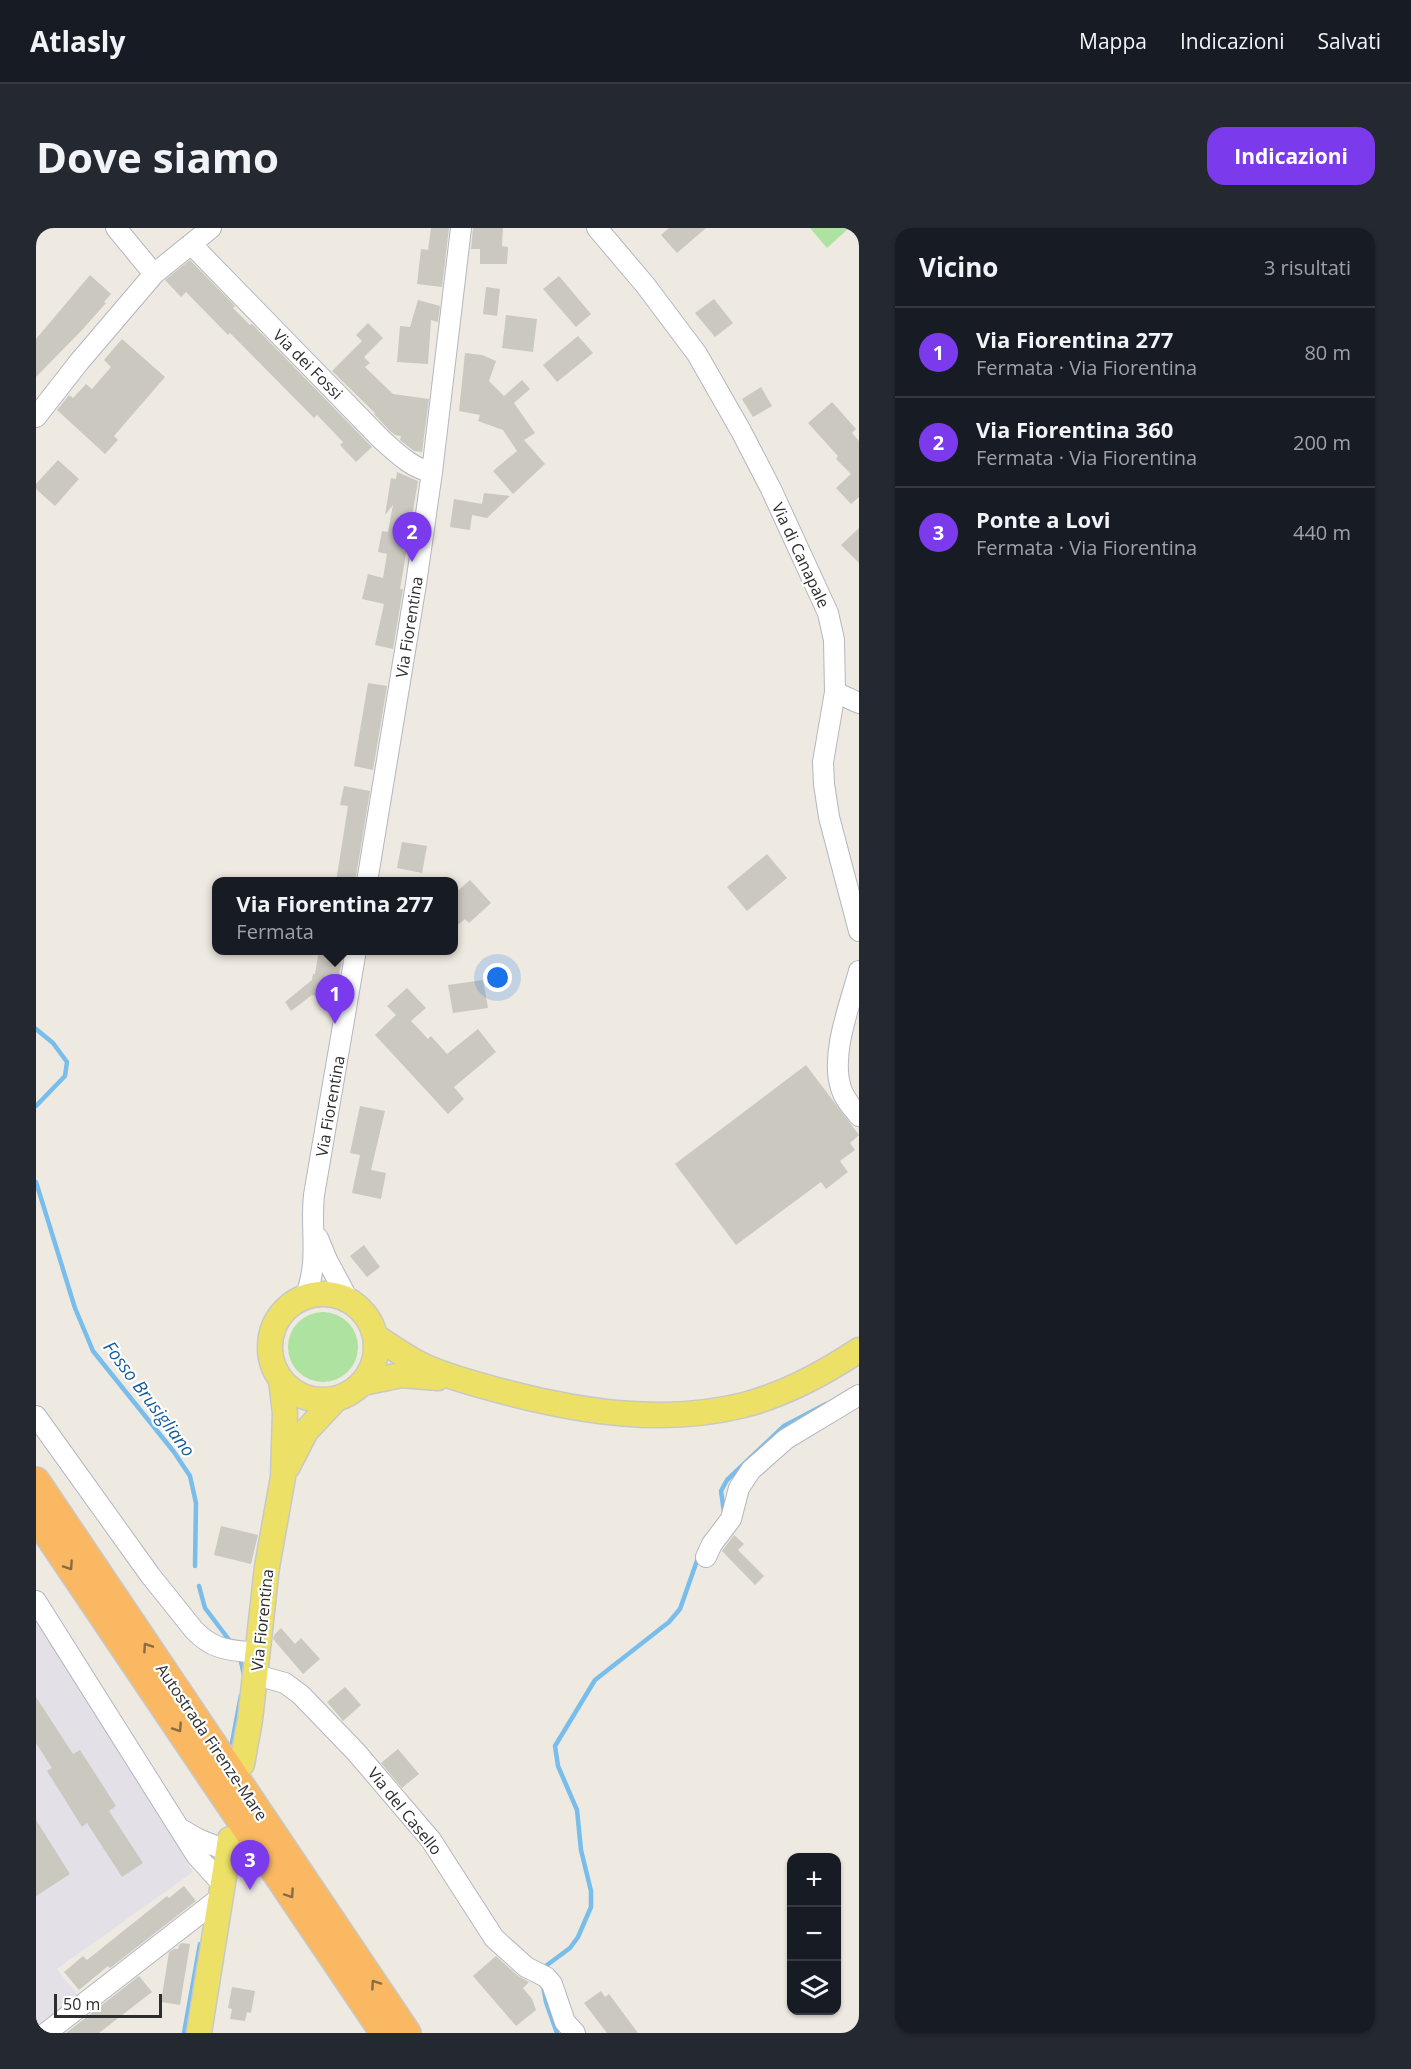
<!DOCTYPE html>
<html lang="it">
<meta charset="utf-8">
<style>
:root{--surface:#171b24;--page:#242831;--text:#f1f3f6;--muted:#9ea1a6;--line:#363941;--accent:#7c3aed}
body{margin:0;font-family:"Open Sans",sans-serif;background:var(--page);color:var(--text)}
.controls{position:absolute;right:18px;bottom:18px;display:grid;overflow:hidden;border-radius:12px;box-shadow:0 2px 4px #0004}
.controls button{width:54px;height:54px;display:grid;place-items:center;padding:0;border:0;border-bottom:2px solid var(--line);background:var(--surface);color:var(--text);font:30px sans-serif}
.scale{position:absolute;left:18px;bottom:15px;width:108px;box-sizing:border-box;padding-left:6px;border:3px solid #2d2d2d;border-top:0;font-size:16px;line-height:21px;white-space:nowrap;color:#2d2d2d;-webkit-text-stroke:4px #fff;paint-order:stroke}
.you{position:absolute;left:462px;top:750px;width:21px;height:21px;margin:-15px;border:4px solid #fff;border-radius:50%;background:#1a73e8;box-shadow:0 0 0 9px #1a73e833}
.badge{display:grid;place-items:center;width:39px;height:39px;border-radius:50%;background:var(--accent);color:#fff;font-size:20px;font-weight:700}
.pin{position:absolute;translate:-50% -50px;filter:drop-shadow(0 2px 3px #0008)}
.pin::after{content:'';position:absolute;top:32px;width:21px;height:18px;background:inherit;clip-path:polygon(0 0,100% 0,50% 100%)}
.popup{position:absolute;left:176px;top:649px;width:246px;height:78px;box-sizing:border-box;display:grid;place-content:center;border-radius:12px;background:var(--surface);filter:drop-shadow(0 2px 4px #0005);font-size:20px;white-space:nowrap;color:var(--muted)}
.popup b{font-size:22px;color:var(--text)}
.popup::after{content:'';position:absolute;left:50%;top:100%;margin-left:-12px;border:12px solid transparent;border-top-color:var(--surface)}
.list{margin:0;padding:0;list-style:none}
h2{display:flex;justify-content:space-between;align-items:center;height:78px;margin:0;padding:0 24px;font-size:26px}
h2 small{font-size:20px;font-weight:400;color:var(--muted)}
.list li{display:grid;grid-template-columns:39px 1fr auto;gap:18px;align-items:center;box-sizing:border-box;height:90px;padding:0 24px;border-top:2px solid var(--line)}
.list b{display:block;font-size:22px;white-space:nowrap}
.list p{margin:0;font-size:20px;white-space:nowrap;color:var(--muted)}
.list em{font-size:20px;font-style:normal;color:var(--muted)}
.icon{flex:none;width:33px;height:33px;fill:none;stroke:currentColor;stroke-width:2;stroke-linecap:round;stroke-linejoin:round}
.map{position:relative;flex:none;width:823px;height:1805px;overflow:hidden;border-radius:18px}
header{display:flex;align-items:center;gap:36px;box-sizing:border-box;height:84px;padding:0 30px;background:var(--surface);border-bottom:2px solid var(--line)}
header strong{font-size:28px}
nav{display:flex;gap:33px;margin-inline-start:auto;font-size:21px}
.intro{display:flex;align-items:center;justify-content:space-between;box-sizing:border-box;height:144px;padding:0 36px}
h1{margin:0;font-size:42px}
.button{padding:15px 27px;border-radius:18px;background:var(--accent);color:#fff;font-size:21px;font-weight:700}
main{display:flex;gap:36px;padding:0 36px}
aside{flex:1;background:var(--surface);border-radius:18px;box-shadow:0 2px 4px #0004}
.map>svg:first-child{display:block}
.industrial{fill:#e3e1e7}
.green{fill:#ade2a0}
.lines{fill:none;stroke-linecap:round;stroke-linejoin:round}
.stream{stroke:#78bdeb;stroke-width:4.5}
.building{fill:#cac8bf}
.minor-casing{stroke:#b4b5c0;stroke-width:22}
.major-casing{stroke:#c8c8c8;stroke-width:27}
.highway-casing{stroke:#c8c8c8;stroke-width:30}
.minor{stroke:#fff;stroke-width:20}
.major{stroke:#ede067;stroke-width:24}
.highway{stroke:#f9b861;stroke-width:27}
.oneway{stroke:#896c44}
.labels{text-anchor:middle;stroke-width:4.5;stroke-linejoin:round;paint-order:stroke}
.street-label{font-size:16px;fill:#2d2d2d;stroke:#fff}
.water-label{font-size:18px;font-style:italic;fill:#125a9d;stroke:#fff}
</style>
<header>
<strong>Atlasly</strong>
<nav><a>Mappa</a><a>Indicazioni</a><a>Salvati</a></nav>
</header>
<div class="intro"><h1>Dove siamo</h1><a class="button">Indicazioni</a></div>
<main>
<div class="map">
<svg width="823" height="1805" viewBox="0 0 823 1805">
<rect width="100%" height="100%" fill="#eeeae1"/>
<path class="industrial" d="M0,1388L122,1580L157,1644L21,1741L43,1769L0,1802Z"/>
<path class="green" d="M774,0H813L791,20Z
M252 1119a35 35 0 1 1 70 0a35 35 0 1 1-70 0Z"/>
<g class="lines">
<path class="stream" d="M0,801L17,815L31,834L29,848L0,878
M0,954L39,1080L57,1123L138,1224L154,1248L160,1275L159,1338
M688,1284L685,1263L691,1252L748,1198L790,1176
M163,1358L169,1380L197,1417
M204,1429L208,1447
M196,1515L205,1467
M507,1740L534,1720L542,1709L555,1679V1663L545,1622L541,1582L522,1538L519,1518L559,1452L633,1394L644,1381L663,1327
M507,1757L510,1774L521,1805
M148,1805L164,1716"/>
</g>
<path class="building" d="M395,0H413L406,59L381,56L385,21L392,22Z
M437,0H467L466,18L472,19L471,36H444V21H435Z
M633,0H670L641,25L625,7Z
M154,32L199,78L197,80L214,97L216,96L336,219L320,234L304,217L307,214L281,187L278,190L194,105L192,107L150,64L145,69L129,52Z
M54,47L75,66L68,74L70,75L46,102L0,149V111Z
M523,48L555,86L540,99L507,61Z
M450,59L464,61L461,88L447,86Z
M678,71L697,95L679,109L659,85Z
M382,72L404,78L402,94L395,92L392,136L361,134L364,98L374,99Z
M470,87L501,91L497,124L466,120Z
M332,95L347,110L328,129L334,135L329,139L357,166L393,171L386,224L378,223L364,212L365,208L359,207L354,203L338,186L339,185L296,143L326,113L320,107Z
M542,108L557,125L521,154L507,137Z
M86,111L129,149L78,208L82,212L69,226L21,182L33,167L37,170L50,156L56,161L75,139L68,132Z
M429,125L446,127L460,133L453,153L468,168L486,152L494,161L478,175L499,205L488,212L509,236L477,266L457,243L481,223L467,202L442,193L444,187L423,183Z
M725,159L736,178L717,189L706,171Z
M796,174L820,201L816,205L823,213V269L815,276L800,260L815,246L800,231L802,228L772,195Z
M22,232L43,251L19,278L0,261V256Z
M361,244L382,253L364,361H367L357,421L339,417L348,376L326,371L332,346L347,350L351,326L342,324L346,303L352,304L357,277L349,287L355,250L360,251Z
M448,265L474,268L451,290L436,287L434,302L414,299L418,271L446,276Z
M823,300V335L805,317Z
M332,455L351,458L337,542L318,538Z
M308,558L334,563L319,654H300L312,578L304,577Z
M366,614L391,618L386,645L361,640Z
M731,626L751,650L711,683L691,659Z
M434,652L455,675L433,695L429,691L417,701V667Z
M283,723H308L303,747H300L296,771L276,767L255,783L249,774L276,752L277,746H279Z
M447,752L452,780L417,785L412,757Z
M371,760L390,780L375,793L392,811L395,808L411,826L442,801L460,824L418,859L428,871L412,886L339,807L360,787L351,778Z
M770,837L823,907L814,915L819,922L804,933L812,944L790,961L785,954L700,1017L639,936Z
M324,878L349,883L335,942L350,945L345,971L316,965L324,927L314,925Z
M328,1017L344,1039L331,1049L314,1028Z
M185,1298L222,1307L215,1336L178,1327Z
M698,1307L708,1316L702,1322L728,1348L719,1357L686,1323Z
M245,1400L259,1416L265,1410L284,1431L267,1446L237,1411L238,1407Z
M309,1459L325,1477L307,1493L291,1474Z
M0,1469L37,1526L44,1522L80,1578L73,1583L107,1635L86,1649L51,1595L46,1599L11,1543L16,1540L0,1515Z
M362,1521L383,1546L366,1560L345,1535Z
M0,1592L34,1646L0,1668Z
M148,1658L160,1673L74,1740L72,1738L43,1762L28,1744L47,1728L51,1732L131,1668L133,1670Z
M146,1715L154,1716L144,1777L125,1774L133,1724L138,1721H142L143,1717Z
M460,1728L482,1748L493,1754L487,1760L496,1771L500,1782L480,1798L437,1748Z
M103,1748L116,1764L81,1791L63,1805H30Z
M196,1759L219,1763L215,1785L211,1784L209,1793L194,1791L196,1781L192,1780Z
M565,1763L569,1769L573,1766L602,1805H571L548,1775Z"/>
<g class="lines">
<defs>
<path id="minor" d="M80,0L118,46
M561,0L610,58L661,126L705,203L735,261L792,385L798,412L799,464L787,534L788,556L793,589L823,703
M155,16L346,212C362,226 375,240 396,244
M0,189L43,134L118,46L175,0
M799,464L823,475
M331,654L380,356L396,244L425,0
M823,743C814,777 794,826 805,860C808,871 816,879 823,888
M282,1010L291,1032L313,1073
M269,1070C284,1032 274,1004 278,967L320,722
M0,1188L114,1347L158,1402C178,1423 194,1422 222,1425
M670,1329L676,1316L695,1291L703,1260L715,1242L750,1211L823,1167
M0,1373L160,1627L187,1657
M220,1447L249,1455L265,1467L320,1524L395,1612L458,1710L490,1739L510,1749L516,1756L529,1794L539,1805
M143,1600L162,1611L192,1623
M10,1805L185,1669"/>
<path id="major" d="M234 1119a53 53 0 1 1 106 0a53 53 0 1 1-106 0Z
M339,1108C356,1119 372,1131 390,1139C416,1150 442,1157 469,1164C546,1184 629,1197 708,1177C750,1166 787,1146 823,1122
M327,1155L365,1147L402,1150
M252,1238L270,1203L300,1171
M206,1536L214,1492L231,1339L247,1249L249,1185L245,1152
M163,1805L194,1611"/>
<path id="highway" d="M0,1253L371,1805
M0,1289L348,1805"/>
</defs>
<use href="#minor" class="minor-casing"/>
<use href="#major" class="major-casing"/>
<use href="#highway" class="highway-casing"/>
<use href="#minor" class="minor"/>
<use href="#major" class="major"/>
<use href="#highway" class="highway"/>
</g>
<defs><path id="oneway-chevron" d="M-2-3.5L2.5 0L-2 3.5" fill="none" stroke-width="1.6" stroke-linecap="round" stroke-linejoin="round" transform="scale(1.5)"/></defs>
<g class="oneway">
<use href="#oneway-chevron" transform="translate(33 1338) rotate(56)"/>
<use href="#oneway-chevron" transform="translate(111 1419) rotate(-124)"/>
<use href="#oneway-chevron" transform="translate(142 1500) rotate(56)"/>
<use href="#oneway-chevron" transform="translate(254 1666) rotate(56)"/>
<use href="#oneway-chevron" transform="translate(339 1756) rotate(-124)"/>
</g>
<g class="labels">
<g class="street-label">
<text transform="translate(272 136) rotate(45)" y="6">Via dei Fossi</text>
<text transform="translate(765 327) rotate(65)" y="6">Via di Canapale</text>
<text transform="translate(373 399) rotate(-81)" y="6">Via Fiorentina</text>
<text transform="translate(294 878) rotate(-80)" y="6">Via Fiorentina</text>
<text transform="translate(226 1392) rotate(-84)" y="6">Via Fiorentina</text>
<text transform="translate(176 1514) rotate(56)" y="6">Autostrada Firenze-Mare</text>
<text transform="translate(369 1583) rotate(51)" y="6">Via del Casello</text>
</g>
<g class="water-label">
<text transform="translate(113 1171) rotate(53)" y="6">Fosso Brusigliano</text>
</g>
</g>
</svg>
<div class="controls">
<button>+</button>
<button>−</button>
<button><svg class="icon" aria-label="layers" viewBox="0 0 24 24"><path d="M12 4l9 5-9 5-9-5zM3 14l9 5 9-5"/></svg></button>
</div>
<div class="scale">50 m</div>
<div class="you"></div>
<div class="pin badge" style="left:299px;top:796px">1</div>
<div class="popup"><b>Via Fiorentina 277</b>Fermata</div>
<div class="pin badge" style="left:376px;top:334px">2</div>
<div class="pin badge" style="left:214px;top:1662px">3</div>
</div>
<aside>
<h2>Vicino<small>3 risultati</small></h2>
<ul class="list">
<li><span class="badge">1</span><div><b>Via Fiorentina 277</b><p>Fermata · Via Fiorentina</p></div><em>80 m</em></li>
<li><span class="badge">2</span><div><b>Via Fiorentina 360</b><p>Fermata · Via Fiorentina</p></div><em>200 m</em></li>
<li><span class="badge">3</span><div><b>Ponte a Lovi</b><p>Fermata · Via Fiorentina</p></div><em>440 m</em></li>
</ul>
</aside>
</main>
